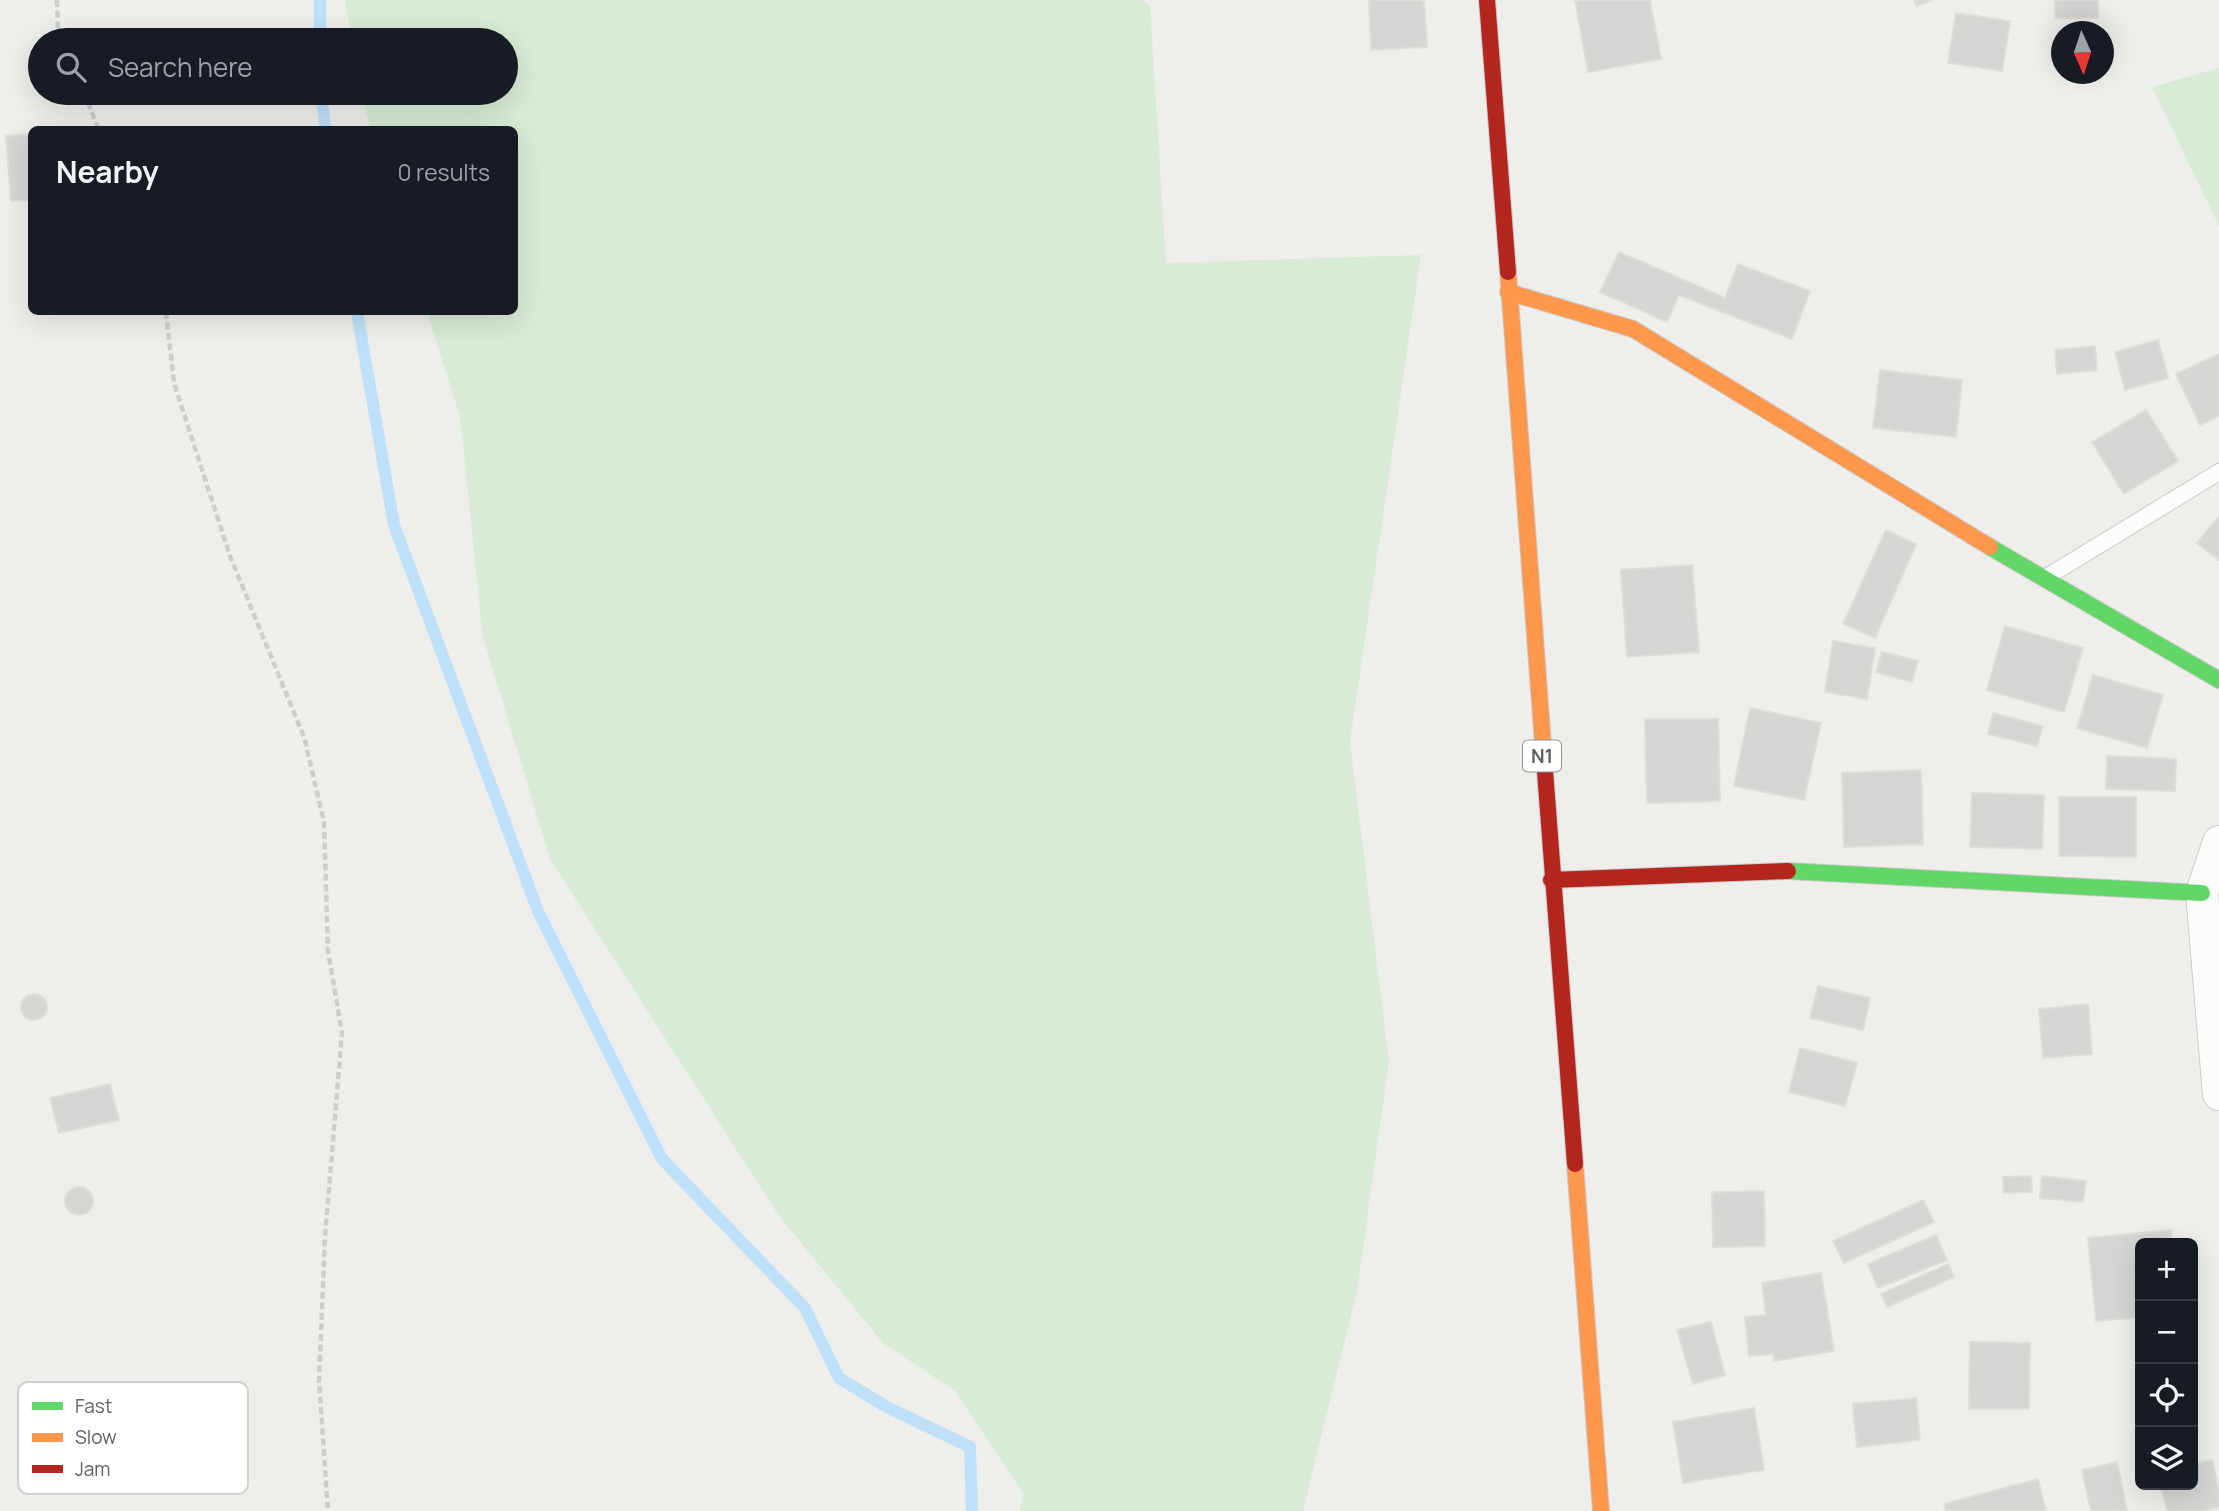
<!DOCTYPE html>
<meta charset="utf-8">
<style>
:root{--surface:#171b24;--page:#20242c;--text:#f1f3f6;--muted:#9ea1a6;--line:#363941}
body{margin:0;font-family:Manrope,sans-serif;background:var(--page);color:var(--text)}
.controls{position:absolute;right:21px;bottom:21px;display:grid;overflow:hidden;border-radius:10px;box-shadow:0 7px 28px #0002}
.controls button{width:63px;height:63px;display:grid;place-items:center;padding:0;border:0;border-bottom:2px solid var(--line);background:var(--surface);color:var(--text);font:35px sans-serif}
.compass{position:absolute;left:2051px;top:21px;width:63px;height:63px;border-radius:50%;background:var(--surface);box-shadow:0 7px 28px #0002;rotate:177deg}
.list{margin:0;padding:0;list-style:none}
h2{display:flex;justify-content:space-between;align-items:center;height:91px;margin:0;padding:0 28px;font-size:30px}
h2 small{font-size:23px;font-weight:400;color:var(--muted)}
.icon{flex:none;width:38px;height:38px;fill:none;stroke:currentColor;stroke-width:2;stroke-linecap:round;stroke-linejoin:round}
.map{position:relative;flex:none;width:2219px;height:1511px;overflow:hidden}
.search{position:absolute;background:var(--surface);box-shadow:0 7px 28px #0002;left:28px;top:28px;width:490px;height:77px;display:flex;align-items:center;gap:18px;box-sizing:border-box;padding:0 24px;border-radius:38px;color:var(--muted);font-size:26px}
.panel{position:absolute;background:var(--surface);box-shadow:0 7px 28px #0002;left:28px;top:126px;width:490px;height:189px;border-radius:10px}
.map>svg:first-child{display:block}
.green{fill:#d8ebd6}
.lines{fill:none;stroke-linecap:round;stroke-linejoin:round}
.stream{stroke:#bfe0f9;stroke-width:12}
.building{fill:#d6d5d3;stroke:#deddd9;stroke-width:2}
.lane-casing{stroke:#cbcccc;stroke-width:18}
.street-casing{stroke:#cbcccc;stroke-width:34}
.fast-casing{stroke:#cacacb;stroke-width:18}
.slow-casing{stroke:#cacacb;stroke-width:18}
.jam-casing{stroke:#cacacb;stroke-width:18}
.path{stroke:#cacfcc;stroke-width:4.5;stroke-dasharray:7 3.5;stroke-linecap:butt}
.lane{stroke:#fdfcfc;stroke-width:16}
.street{stroke:#fdfcfc;stroke-width:32}
.fast{stroke:#63d668;stroke-width:16}
.slow{stroke:#ff974d;stroke-width:16}
.jam{stroke:#b3261e;stroke-width:16}
.labels{text-anchor:middle;stroke-width:5;stroke-linejoin:round;paint-order:stroke}
.shield{fill:#fff;stroke:#8f9295;stroke-width:2}
.shield-label{font-size:19px;font-weight:bold;fill:#5f6368}
.key{fill:#fff;stroke:#cfd0d2;stroke-width:2}
.key-label{font-size:19px;fill:#5f6368}
</style>
<div class="map">
<svg width="2219" height="1511" viewBox="0 0 2219 1511">
<rect width="100%" height="100%" fill="#efeeea"/>
<path class="green" d="M345,0H1142L1150,6L1166,263L1421,255L1350,742L1389,1062L1357,1291L1303,1511H1020L1023,1493L955,1391L883,1343L779,1216L550,859L483,637L460,417L427,312H514V130L370,129L362,93H506V40H352Z
M2219,68V226L2152,87Z"/>
<g class="lines">
<path class="stream" d="M320,0V40
M321,93L326,130
M357,312L394,525L538,911L662,1159L805,1308L839,1378L885,1406L970,1447L972,1511"/>
</g>
<path class="building" d="M1369,0H1424L1427,47L1371,50Z
M1575,0H1650L1661,59L1588,72Z
M1914,0H1932L1917,6Z
M2055,0H2098V18H2055Z
M1956,13L2010,21L2002,71L1948,63Z
M32,134V200L11,201L6,136Z
M1619,252L1725,298L1738,264L1810,291L1792,339L1679,295L1667,322L1600,292Z
M2158,340L2168,378L2125,390L2115,352Z
M2095,346L2097,370L2057,374L2055,350Z
M2219,354V416L2200,425L2176,374Z
M1880,370L1962,380L1956,437L1873,428Z
M2146,410L2178,461L2124,494L2092,442Z
M2219,516V560L2197,543Z
M1886,530L1916,544L1875,638L1843,624Z
M1692,565L1699,652L1627,657L1621,570Z
M2005,626L2083,648L2064,712L1987,690Z
M1833,641L1875,648L1867,699L1825,692Z
M1882,652L1918,661L1912,682L1876,672Z
M2093,675L2163,695L2147,748L2077,728Z
M1750,708L1821,723L1804,800L1734,786Z
M1993,713L2043,726L2037,746L1988,734Z
M1645,719H1718L1720,801L1647,803Z
M2107,756L2176,759L2175,791L2106,789Z
M1921,770L1923,844L1844,847L1842,773Z
M1972,793L2044,795L2042,849L1970,847Z
M2059,797H2136V857L2059,856Z
M1818,986L1870,998L1863,1030L1810,1018Z
M21 1007a13 13 0 1 1 26 0a13 13 0 1 1-26 0Z
M2088,1004L2092,1054L2043,1058L2039,1009Z
M1800,1048L1857,1063L1845,1106L1789,1092Z
M110,1084L119,1120L59,1133L50,1098Z
M2031,1176L2032,1192L2004,1193L2003,1177Z
M2042,1176L2086,1181L2083,1202L2040,1198Z
M65 1201a14 14 0 1 1 28 0a14 14 0 1 1-28 0Z
M1764,1191L1765,1246L1713,1247L1712,1192Z
M1923,1200L1934,1222L1844,1263L1833,1241Z
M2171,1230L2173,1243H2140V1317L2096,1321L2088,1238Z
M1936,1235L1947,1260L1878,1288L1868,1264Z
M1948,1264L1954,1277L1887,1307L1881,1294Z
M1821,1273L1834,1351L1774,1361L1773,1354L1749,1356L1745,1317L1766,1315L1762,1283Z
M1711,1322L1725,1375L1693,1384L1677,1330Z
M1970,1342L2030,1343L2029,1409H1969Z
M1916,1398L1920,1440L1857,1447L1853,1404Z
M1754,1408L1764,1470L1683,1483L1673,1422Z
M2212,1460L2219,1491V1507L2202,1511H2167L2161,1485H2193V1464Z
M2117,1462L2127,1511H2091L2082,1470Z
M2038,1479L2046,1511H1946L1944,1504Z"/>
<g class="lines">
<defs>
<path id="lane" d="M2045,578L2219,472"/>
<path id="street" d="M2219,842L2202,893L2219,1094"/>
<path id="fast" d="M1990,547L2219,680
M1788,871L2202,893"/>
<path id="slow" d="M1508,272L1544,758
M1508,292L1633,329L1990,547
M1575,1164L1601,1511"/>
<path id="jam" d="M1487,0L1508,272
M1544,758L1575,1164
M1551,880L1788,871"/>
</defs>
<use href="#lane" class="lane-casing"/>
<use href="#street" class="street-casing"/>
<use href="#fast" class="fast-casing"/>
<use href="#slow" class="slow-casing"/>
<use href="#jam" class="jam-casing"/>
<path class="path" d="M57,0L58,31L62,40
M84,93L99,130
M166,312L174,383L230,556L304,737L324,822L328,951L342,1033L325,1237L319,1380L328,1511"/>
<use href="#lane" class="lane"/>
<use href="#street" class="street"/>
<use href="#fast" class="fast"/>
<use href="#slow" class="slow"/>
<use href="#jam" class="jam"/>
</g>
<g class="labels">
<rect class="shield" x="1523" y="740.5" width="38" height="31" rx="5"/>
<g class="shield-label">
<text x="1542" y="763">N1</text>
</g>
</g>
<rect x="18" y="1382" width="230" height="112" rx="10" class="key"/>
<rect x="32" y="1402" width="31" height="8" fill="#63d668"/>
<rect x="32" y="1433" width="31" height="9" fill="#ff974d"/>
<rect x="32" y="1465" width="31" height="8" fill="#b3261e"/>
<g class="key-label">
<text x="75" y="1413">Fast</text>
<text x="75" y="1444">Slow</text>
<text x="75" y="1476">Jam</text>
</g>
</svg>
<div class="controls">
<button>+</button>
<button>−</button>
<button><svg class="icon" aria-label="locate" viewBox="0 0 24 24"><circle cx="12" cy="12" r="6"/><path d="M12 2v4M12 18v4M2 12h4M18 12h4"/></svg></button>
<button><svg class="icon" aria-label="layers" viewBox="0 0 24 24"><path d="M12 4l9 5-9 5-9-5zM3 14l9 5 9-5"/></svg></button>
</div>
<svg class="compass" viewBox="-18 -18 36 36"><path d="M0-13l5 13h-10z" fill="#e53935"/><path d="M0 13l5-13h-10z" fill="#9ea1a6"/></svg>
<div class="search"><svg class="icon" aria-label="search" viewBox="0 0 24 24"><circle cx="10" cy="10" r="6"/><path d="M15 15l6 6"/></svg>Search here</div>
<section class="panel">
<h2>Nearby<small>0 results</small></h2>
<ul class="list">
</ul>
</section>
</div>
